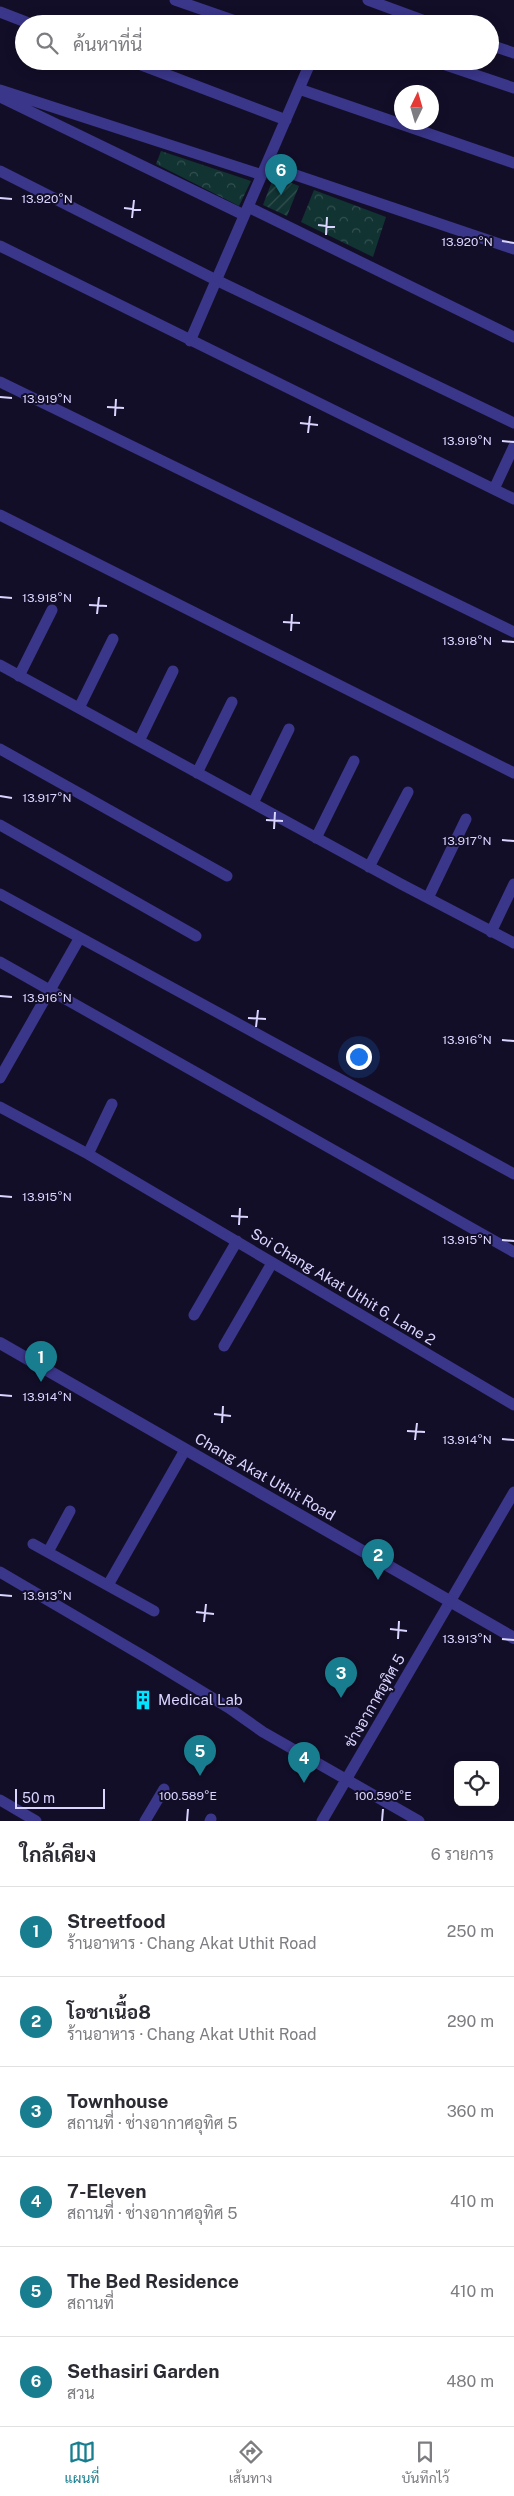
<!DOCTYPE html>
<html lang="th">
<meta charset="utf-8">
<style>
:root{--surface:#fff;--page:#f2f2f3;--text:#2b2b33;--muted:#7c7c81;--line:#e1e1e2;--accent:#187e8f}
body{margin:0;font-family:"Public Sans",Sarabun,sans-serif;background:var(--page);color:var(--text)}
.controls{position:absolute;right:15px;bottom:15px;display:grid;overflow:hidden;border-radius:8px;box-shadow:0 2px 12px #0003}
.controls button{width:45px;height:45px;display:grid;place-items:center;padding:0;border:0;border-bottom:1px solid var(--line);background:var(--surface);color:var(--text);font:25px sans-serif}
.compass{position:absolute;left:394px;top:85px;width:45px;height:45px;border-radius:50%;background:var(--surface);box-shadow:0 2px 12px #0003;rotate:5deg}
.scale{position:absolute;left:15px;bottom:12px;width:90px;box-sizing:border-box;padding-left:5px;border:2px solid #dad5ff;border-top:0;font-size:14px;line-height:18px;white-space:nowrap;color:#dad5ff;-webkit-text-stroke:4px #130e28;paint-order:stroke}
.you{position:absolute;left:358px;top:1056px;width:18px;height:18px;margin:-12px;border:4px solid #fff;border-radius:50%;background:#1a73e8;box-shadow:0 0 0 8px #1a73e833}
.badge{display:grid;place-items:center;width:32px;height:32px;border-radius:50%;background:var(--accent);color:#fff;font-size:16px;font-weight:700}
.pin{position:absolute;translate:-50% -41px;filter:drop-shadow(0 1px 2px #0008)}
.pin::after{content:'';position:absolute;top:26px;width:18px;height:15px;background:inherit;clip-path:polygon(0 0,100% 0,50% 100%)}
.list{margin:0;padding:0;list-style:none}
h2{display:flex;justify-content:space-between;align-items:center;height:65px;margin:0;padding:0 20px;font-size:21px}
h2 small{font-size:16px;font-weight:400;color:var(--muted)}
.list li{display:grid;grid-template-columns:32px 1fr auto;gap:15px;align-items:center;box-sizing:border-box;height:90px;padding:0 20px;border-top:1px solid var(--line)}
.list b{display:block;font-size:19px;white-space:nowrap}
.list p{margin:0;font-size:16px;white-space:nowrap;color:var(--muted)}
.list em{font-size:16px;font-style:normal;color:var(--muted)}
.icon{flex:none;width:28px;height:28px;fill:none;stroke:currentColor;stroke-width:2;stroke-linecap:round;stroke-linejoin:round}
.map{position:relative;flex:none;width:514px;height:1821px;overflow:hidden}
.search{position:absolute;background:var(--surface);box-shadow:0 2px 12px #0003;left:15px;right:15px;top:15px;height:55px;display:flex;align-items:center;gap:12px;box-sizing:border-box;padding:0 18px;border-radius:28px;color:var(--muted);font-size:19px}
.sheet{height:605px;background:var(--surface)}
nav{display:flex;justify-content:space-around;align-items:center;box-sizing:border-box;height:70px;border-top:1px solid var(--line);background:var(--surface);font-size:14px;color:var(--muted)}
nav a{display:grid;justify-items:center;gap:2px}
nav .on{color:var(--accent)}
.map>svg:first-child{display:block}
.park{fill:url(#park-crowns)}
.garden{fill:url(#garden-furrows)}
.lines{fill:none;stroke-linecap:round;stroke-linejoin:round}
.minor{stroke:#3a368a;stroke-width:11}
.tertiary{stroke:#3a368a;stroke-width:12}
.ticks{fill:none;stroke:#dad5ff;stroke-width:2}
.labels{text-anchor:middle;stroke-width:4;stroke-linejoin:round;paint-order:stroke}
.street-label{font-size:15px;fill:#dad5ff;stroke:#130e28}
.poi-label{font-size:15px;fill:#dad5ff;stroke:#130e28;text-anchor:start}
.ticks-label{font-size:12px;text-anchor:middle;fill:#dad5ff;stroke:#130e28;stroke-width:4;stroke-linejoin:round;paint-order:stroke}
</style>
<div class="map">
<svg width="514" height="1821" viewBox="0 0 514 1821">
<defs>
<pattern id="park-crowns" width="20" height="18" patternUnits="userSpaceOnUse" patternTransform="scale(1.25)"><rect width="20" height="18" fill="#113332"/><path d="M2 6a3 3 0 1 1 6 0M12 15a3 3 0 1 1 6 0" fill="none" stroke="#335051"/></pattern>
<pattern id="garden-furrows" width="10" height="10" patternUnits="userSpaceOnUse" patternTransform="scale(1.25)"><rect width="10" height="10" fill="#113332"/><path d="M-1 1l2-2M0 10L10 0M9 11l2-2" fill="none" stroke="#335051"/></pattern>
</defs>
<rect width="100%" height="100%" fill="#130e28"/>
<path class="park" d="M161,151L251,181L239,206L156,164Z
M314,190L386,217L373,257L301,222Z"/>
<path class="garden" d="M274,176L299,186L287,216L263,205Z"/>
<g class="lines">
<path class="minor" d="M175,0L244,24
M368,0L433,24
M0,12L31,24
M490,45L514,53
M131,61L286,120
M434,61L514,88
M299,89L514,163
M0,90L262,175
M0,97L244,215
M266,165L514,249
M0,171L216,280L514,423
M248,207L514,337
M0,246L514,499
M190,341L311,61
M0,382L514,632
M494,489L514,446
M0,515L514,773
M0,665L401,884L514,943
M19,676L52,610
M79,708L113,639
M139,741L173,671
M0,749L227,876
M197,773L232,702
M253,803L289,729
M0,825L196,936
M316,838L354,761
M369,867L408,792
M0,894L514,1174
M428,898L466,819
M491,932L514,884
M0,962L514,1252
M0,1078L79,939
M0,1107L88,1154L514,1405
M88,1154L112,1104
M194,1315L237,1241
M224,1346L272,1263
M33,1544L154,1611
M48,1552L70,1511
M0,1572L150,1660L229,1708L263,1732L419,1821
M108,1585L185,1450
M0,1800L36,1821
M145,1821L164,1789
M210,1821L211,1819
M322,1821L514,1492"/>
<path class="tertiary" d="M0,1343L514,1638"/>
</g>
<path class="ticks" d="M0,198L12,199M124,208L141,210M132,218L134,200M318,225L335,227M326,235L327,217M502,241L514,243M0,397L12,398M107,407L124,408M115,416L116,399M300,423L318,425M308,433L310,416M502,441L514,442M0,597L12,598M89,605L107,606M97,614L99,597M283,622L300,623M291,631L292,614M502,641L514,642M0,796L12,798M266,820L283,821M274,829L275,812M502,840L514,841M0,996L12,997M248,1018L266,1019M256,1027L258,1010M502,1040L514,1041M0,1196L12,1197M231,1216L248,1217M239,1225L240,1208M502,1240L514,1241M0,1395L12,1396M214,1414L231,1416M222,1423L223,1406M407,1431L425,1432M502,1439L514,1440M415,1440L417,1423M0,1595L12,1596M196,1612L214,1614M204,1622L206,1604M390,1629L407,1631M398,1639L399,1621M502,1639L514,1640M187,1821L188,1809M382,1821L383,1809"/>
<defs>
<symbol id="building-bare" viewBox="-9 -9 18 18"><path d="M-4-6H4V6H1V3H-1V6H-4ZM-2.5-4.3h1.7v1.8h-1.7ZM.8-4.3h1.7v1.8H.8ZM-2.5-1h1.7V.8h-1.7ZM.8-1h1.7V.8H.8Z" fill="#01e3ff" stroke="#130e28" stroke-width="2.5" paint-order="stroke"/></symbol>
</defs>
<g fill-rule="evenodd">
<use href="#building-bare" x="129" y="1686" width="28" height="28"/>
</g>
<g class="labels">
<g class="street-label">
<text transform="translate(343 1287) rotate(31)" y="5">Soi Chang Akat Uthit 6, Lane 2</text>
<text transform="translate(265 1477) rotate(30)" y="5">Chang Akat Uthit Road</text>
<text transform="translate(375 1701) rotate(-60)" y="5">ช่างอากาศอุทิศ 5</text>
</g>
<g class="poi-label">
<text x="158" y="1705">Medical Lab</text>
</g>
</g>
<g class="ticks-label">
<text x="47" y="203">13.920°N</text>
<text x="467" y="246">13.920°N</text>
<text x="47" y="403">13.919°N</text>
<text x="467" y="445">13.919°N</text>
<text x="47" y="602">13.918°N</text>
<text x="467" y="645">13.918°N</text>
<text x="47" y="802">13.917°N</text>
<text x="467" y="845">13.917°N</text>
<text x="47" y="1002">13.916°N</text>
<text x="467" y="1044">13.916°N</text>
<text x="47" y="1201">13.915°N</text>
<text x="467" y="1244">13.915°N</text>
<text x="47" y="1401">13.914°N</text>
<text x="467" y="1444">13.914°N</text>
<text x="47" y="1600">13.913°N</text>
<text x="467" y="1643">13.913°N</text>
<text x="188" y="1800">100.589°E</text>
<text x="383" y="1800">100.590°E</text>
</g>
</svg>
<div class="controls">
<button><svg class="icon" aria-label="locate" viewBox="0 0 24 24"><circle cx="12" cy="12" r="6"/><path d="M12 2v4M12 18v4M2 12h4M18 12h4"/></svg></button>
</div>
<svg class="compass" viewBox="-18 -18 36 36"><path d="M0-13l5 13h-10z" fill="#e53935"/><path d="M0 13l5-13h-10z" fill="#7c7c81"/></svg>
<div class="scale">50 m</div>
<div class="you"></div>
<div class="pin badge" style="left:41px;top:1382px">1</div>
<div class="pin badge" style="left:378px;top:1580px">2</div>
<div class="pin badge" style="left:341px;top:1698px">3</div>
<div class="pin badge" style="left:304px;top:1783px">4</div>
<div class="pin badge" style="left:200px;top:1776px">5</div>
<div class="pin badge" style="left:281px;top:195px">6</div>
<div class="search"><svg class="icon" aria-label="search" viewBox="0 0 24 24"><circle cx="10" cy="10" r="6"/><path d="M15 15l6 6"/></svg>ค้นหาที่นี่</div>
</div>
<section class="sheet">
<h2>ใกล้เคียง<small>6 รายการ</small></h2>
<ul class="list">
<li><span class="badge">1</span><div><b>Streetfood</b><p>ร้านอาหาร · Chang Akat Uthit Road</p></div><em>250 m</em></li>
<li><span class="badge">2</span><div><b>โอชาเนื้อ8</b><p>ร้านอาหาร · Chang Akat Uthit Road</p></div><em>290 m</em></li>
<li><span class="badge">3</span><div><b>Townhouse</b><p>สถานที่ · ช่างอากาศอุทิศ 5</p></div><em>360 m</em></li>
<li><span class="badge">4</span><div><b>7-Eleven</b><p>สถานที่ · ช่างอากาศอุทิศ 5</p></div><em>410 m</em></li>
<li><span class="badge">5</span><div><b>The Bed Residence</b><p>สถานที่</p></div><em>410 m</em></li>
<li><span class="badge">6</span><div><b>Sethasiri Garden</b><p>สวน</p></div><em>480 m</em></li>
</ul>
</section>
<nav>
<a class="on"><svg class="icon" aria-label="map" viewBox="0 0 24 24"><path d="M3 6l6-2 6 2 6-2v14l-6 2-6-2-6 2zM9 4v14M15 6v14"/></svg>แผนที่</a>
<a><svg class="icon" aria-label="directions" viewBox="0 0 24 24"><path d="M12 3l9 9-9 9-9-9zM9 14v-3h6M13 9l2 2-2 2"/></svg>เส้นทาง</a>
<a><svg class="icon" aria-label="saved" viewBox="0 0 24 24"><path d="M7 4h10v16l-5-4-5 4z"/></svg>บันทึกไว้</a>
</nav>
